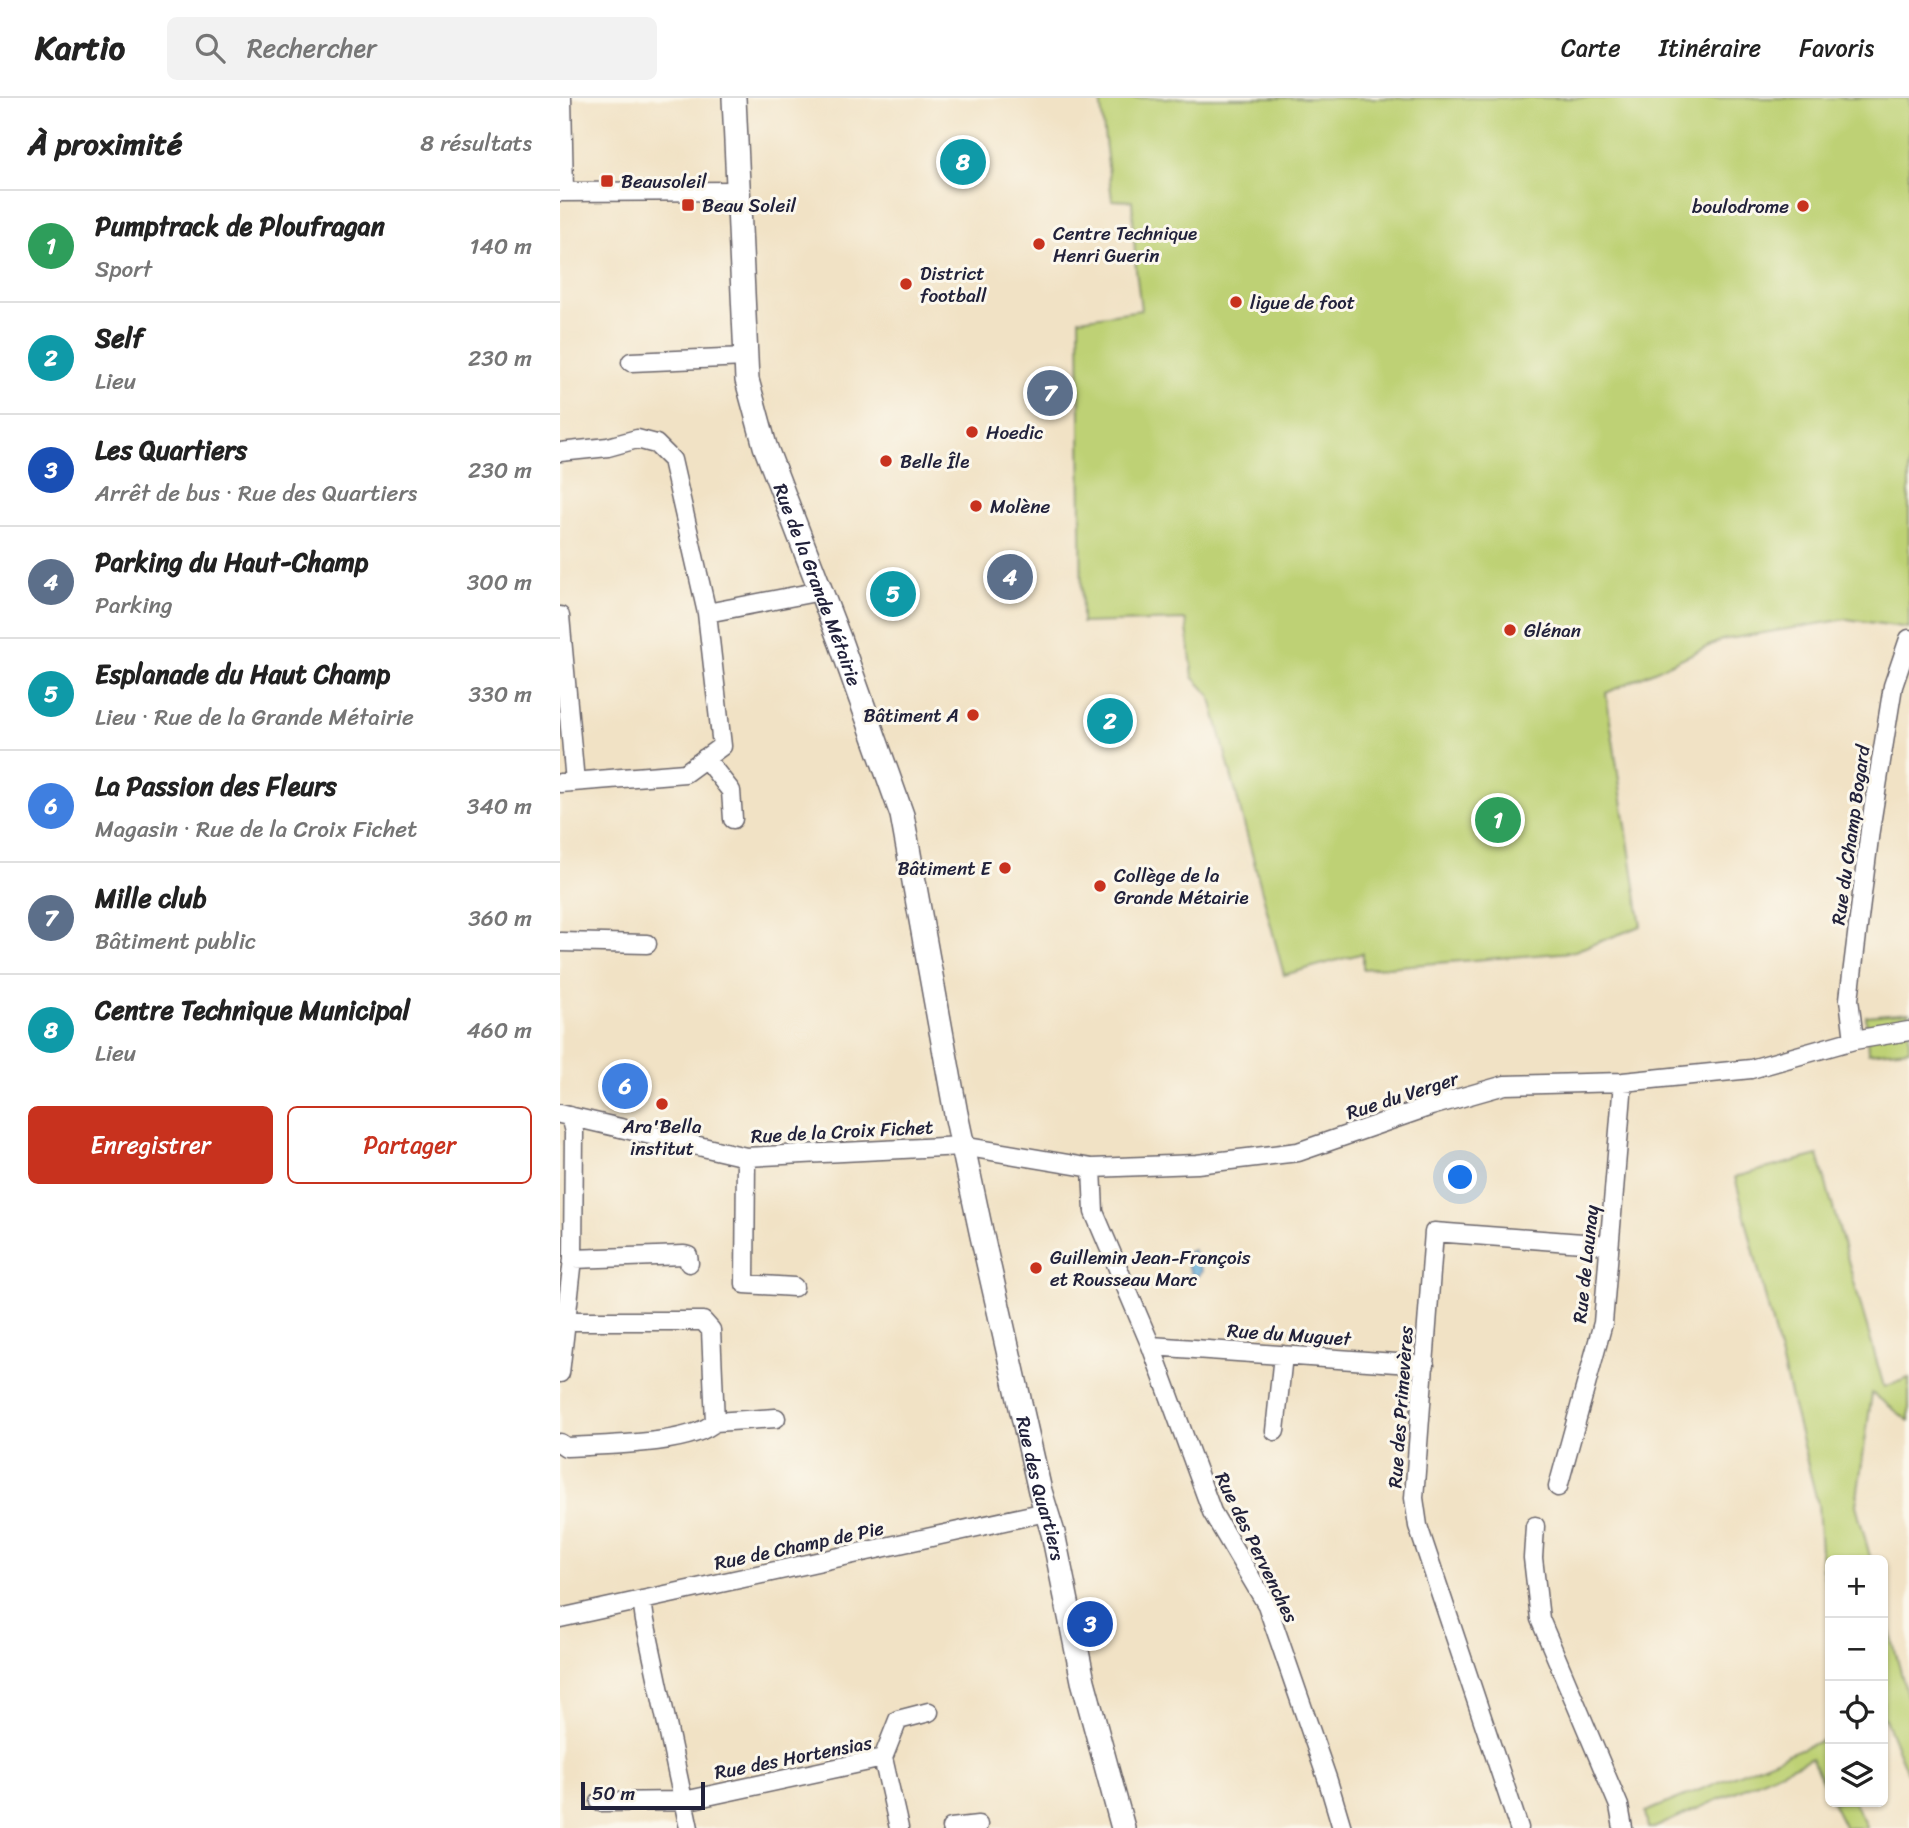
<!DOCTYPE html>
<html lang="fr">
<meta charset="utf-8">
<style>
:root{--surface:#fff;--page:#f2f2f2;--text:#222;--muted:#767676;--line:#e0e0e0;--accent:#c8321e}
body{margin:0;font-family:Sriracha,sans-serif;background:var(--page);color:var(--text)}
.controls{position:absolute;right:21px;bottom:21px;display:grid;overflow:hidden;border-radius:10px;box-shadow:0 2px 5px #0004}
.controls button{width:63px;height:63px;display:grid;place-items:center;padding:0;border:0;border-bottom:2px solid var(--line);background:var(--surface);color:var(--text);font:35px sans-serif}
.scale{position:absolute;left:21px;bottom:18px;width:124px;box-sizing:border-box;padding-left:7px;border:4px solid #22223b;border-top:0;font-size:19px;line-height:24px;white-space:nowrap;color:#22223b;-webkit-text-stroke:5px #fbf7ec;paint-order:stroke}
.you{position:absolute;left:901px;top:1080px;width:24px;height:24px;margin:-18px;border:5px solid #fff;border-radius:50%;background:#1a73e8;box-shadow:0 0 0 10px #1a73e833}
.badge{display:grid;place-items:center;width:46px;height:46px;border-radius:50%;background:var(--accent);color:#fff;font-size:23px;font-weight:700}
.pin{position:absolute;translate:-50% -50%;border:4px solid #fff;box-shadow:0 2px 7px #0006}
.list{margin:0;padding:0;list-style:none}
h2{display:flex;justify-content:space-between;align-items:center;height:91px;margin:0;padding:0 28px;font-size:30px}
h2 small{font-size:23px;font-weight:400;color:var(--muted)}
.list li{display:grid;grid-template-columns:46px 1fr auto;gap:21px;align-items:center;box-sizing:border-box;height:112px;padding:0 28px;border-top:2px solid var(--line)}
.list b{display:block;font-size:26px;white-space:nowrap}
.list p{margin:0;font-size:23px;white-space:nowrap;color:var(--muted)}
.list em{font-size:23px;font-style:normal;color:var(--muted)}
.actions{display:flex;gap:14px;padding:21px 28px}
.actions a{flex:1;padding:16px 0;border:2px solid var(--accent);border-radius:10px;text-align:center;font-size:24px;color:var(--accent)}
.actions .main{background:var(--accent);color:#fff}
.icon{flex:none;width:38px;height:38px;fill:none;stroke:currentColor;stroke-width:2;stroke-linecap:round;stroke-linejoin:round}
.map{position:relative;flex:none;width:1349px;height:1730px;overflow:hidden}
header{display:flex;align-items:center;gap:42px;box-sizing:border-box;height:98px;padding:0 35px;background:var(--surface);border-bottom:2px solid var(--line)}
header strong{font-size:33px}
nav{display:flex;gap:38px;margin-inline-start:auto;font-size:24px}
.search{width:490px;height:63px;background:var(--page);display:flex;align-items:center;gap:18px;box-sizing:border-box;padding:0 24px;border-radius:10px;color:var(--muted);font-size:26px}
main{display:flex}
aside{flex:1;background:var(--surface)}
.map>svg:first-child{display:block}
.green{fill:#bed175;stroke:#707a58;stroke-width:2}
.water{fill:#5ea9d6;stroke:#406688;stroke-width:2}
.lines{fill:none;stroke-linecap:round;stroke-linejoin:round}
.minor-casing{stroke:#6a656b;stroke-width:21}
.major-casing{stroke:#6a656b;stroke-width:26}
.minor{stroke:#fff;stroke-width:18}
.major{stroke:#fff;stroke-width:23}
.poi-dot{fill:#c8321e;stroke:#fbf7ec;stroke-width:2.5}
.labels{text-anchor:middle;stroke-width:6;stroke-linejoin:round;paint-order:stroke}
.poi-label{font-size:19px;fill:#22223b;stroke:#fbf7ec;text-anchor:start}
.street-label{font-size:19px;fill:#22223b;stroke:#fbf7ec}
</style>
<header>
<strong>Kartio</strong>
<div class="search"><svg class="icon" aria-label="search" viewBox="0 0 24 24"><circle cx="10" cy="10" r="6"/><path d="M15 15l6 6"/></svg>Rechercher</div>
<nav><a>Carte</a><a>Itinéraire</a><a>Favoris</a></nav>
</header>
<main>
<aside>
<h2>À proximité<small>8 résultats</small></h2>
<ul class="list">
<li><span class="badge" style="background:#2e9e5b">1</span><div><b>Pumptrack de Ploufragan</b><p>Sport</p></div><em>140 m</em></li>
<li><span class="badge" style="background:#0f9aa8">2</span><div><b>Self</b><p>Lieu</p></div><em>230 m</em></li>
<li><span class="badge" style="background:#1a4fb4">3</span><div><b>Les Quartiers</b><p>Arrêt de bus · Rue des Quartiers</p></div><em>230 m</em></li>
<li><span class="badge" style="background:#5c6f8a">4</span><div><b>Parking du Haut-Champ</b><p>Parking</p></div><em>300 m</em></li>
<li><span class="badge" style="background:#0f9aa8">5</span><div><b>Esplanade du Haut Champ</b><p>Lieu · Rue de la Grande Métairie</p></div><em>330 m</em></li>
<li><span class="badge" style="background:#3f7fe0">6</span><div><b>La Passion des Fleurs</b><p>Magasin · Rue de la Croix Fichet</p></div><em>340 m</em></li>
<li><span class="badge" style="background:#5c6f8a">7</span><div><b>Mille club</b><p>Bâtiment public</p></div><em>360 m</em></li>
<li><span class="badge" style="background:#0f9aa8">8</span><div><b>Centre Technique Municipal</b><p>Lieu</p></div><em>460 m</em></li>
</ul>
<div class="actions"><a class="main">Enregistrer</a><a>Partager</a></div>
</aside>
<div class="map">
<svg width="1349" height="1730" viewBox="0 0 1349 1730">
<rect width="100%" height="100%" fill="#fbf7ec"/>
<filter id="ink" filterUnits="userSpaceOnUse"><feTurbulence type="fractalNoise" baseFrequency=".0143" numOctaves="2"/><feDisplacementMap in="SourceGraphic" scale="14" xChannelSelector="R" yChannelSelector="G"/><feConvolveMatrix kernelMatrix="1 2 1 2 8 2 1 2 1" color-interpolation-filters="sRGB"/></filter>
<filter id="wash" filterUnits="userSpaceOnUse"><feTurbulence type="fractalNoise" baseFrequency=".00686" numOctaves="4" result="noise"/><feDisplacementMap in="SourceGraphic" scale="28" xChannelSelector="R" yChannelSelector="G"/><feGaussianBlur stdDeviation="1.57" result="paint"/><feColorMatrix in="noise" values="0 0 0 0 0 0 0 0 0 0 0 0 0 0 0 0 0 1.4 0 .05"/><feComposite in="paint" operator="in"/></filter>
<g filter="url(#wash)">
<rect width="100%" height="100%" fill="#f1e2c5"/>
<path class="green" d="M540,0H1349V530L1287,521L1162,542L1046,595L1081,828L1012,854L803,871V855L724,877L650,597L633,579L626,522L522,525L519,221L581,212L576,172L572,103L552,102Z
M1349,914V951L1308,955L1306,918Z
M1258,1057L1324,1289L1349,1280V1323L1312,1295L1296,1407L1311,1462H1270V1503L1262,1471L1258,1407L1175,1079Z
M1323,1507L1349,1605V1679L1325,1621H1323Z
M1265,1641L1270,1652V1699L1251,1660L1094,1730H1088L1085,1714Z
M1272,1704H1294L1307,1730H1285Z"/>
<path class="water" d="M633,1152L642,1173L638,1178L632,1177L623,1157Z"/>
</g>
<g filter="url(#ink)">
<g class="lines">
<defs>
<path id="minor" d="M2,0L4,94
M0,94L178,93
M71,264L186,259
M0,354L48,349L77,341L96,346L112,362L147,515L162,648L125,675L0,685
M147,515L261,493
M0,518L15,684
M145,660L171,693L173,721
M0,844L87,846
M1294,942L1289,901L1310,732L1333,588L1349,541
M0,1016L186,1059L402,1048L532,1070L637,1066L738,1054L871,1008L945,987L1063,984L1191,971L1294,942L1349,933
M186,1059L185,1186L234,1189
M532,1070L534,1114L591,1248L652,1414L707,1507L768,1683L782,1730
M13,1161L124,1157L128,1158L129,1165
M591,1248L865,1267
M0,1275L13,1161L14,1034L10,1018
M155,1324L216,1320
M715,1333L723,1257
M0,1345L6,1349C42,1347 131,1347 155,1324L151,1232L143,1223H6
M998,1389L1043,1225L1063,984
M975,1428L973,1460L980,1521L1059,1708L1063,1730
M82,1502L85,1523L129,1730
M0,1520L486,1414
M323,1660L338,1622L369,1614
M40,1704L124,1703L323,1660L339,1730
M391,1730L418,1727
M959,1730L858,1428L854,1400L874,1134L1049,1147"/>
<g id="major">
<path id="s1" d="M174,0L187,282L205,348L280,543L342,717L396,1016L422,1138L480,1393L493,1435L523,1583L563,1730"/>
</g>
</defs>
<use href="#minor" class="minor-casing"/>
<use href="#major" class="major-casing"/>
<use href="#minor" class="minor"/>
<use href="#major" class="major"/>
</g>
</g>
<g class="poi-dot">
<rect x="40" y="76" width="14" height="14" rx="3.5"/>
<rect x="121" y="100" width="14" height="14" rx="3.5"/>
<circle cx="1243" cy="108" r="7"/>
<circle cx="479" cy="146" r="7"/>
<circle cx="346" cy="186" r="7"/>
<circle cx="676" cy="204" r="7"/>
<circle cx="412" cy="334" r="7"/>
<circle cx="326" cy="363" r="7"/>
<circle cx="416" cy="408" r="7"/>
<circle cx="950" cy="532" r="7"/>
<circle cx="413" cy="617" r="7"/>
<circle cx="445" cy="770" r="7"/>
<circle cx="540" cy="788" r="7"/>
<circle cx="102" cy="1006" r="7"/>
<circle cx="476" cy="1170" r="7"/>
</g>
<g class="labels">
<g class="poi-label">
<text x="61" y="90">Beausoleil</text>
<text x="142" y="114">Beau Soleil</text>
<text x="1229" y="115" text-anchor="end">boulodrome</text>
<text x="493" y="142">Centre Technique<tspan x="493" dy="22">Henri Guerin</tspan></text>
<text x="360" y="182">District<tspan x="360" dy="22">football</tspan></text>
<text x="690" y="211">ligue de foot</text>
<text x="426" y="341">Hoedic</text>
<text x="340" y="370">Belle Île</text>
<text x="430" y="415">Molène</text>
<text x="964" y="539">Glénan</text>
<text x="399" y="624" text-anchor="end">Bâtiment A</text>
<text x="431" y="777" text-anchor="end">Bâtiment E</text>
<text x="554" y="784">Collège de la<tspan x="554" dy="22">Grande Métairie</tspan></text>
<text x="102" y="1035" text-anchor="middle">Ara'Bella<tspan x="102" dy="22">institut</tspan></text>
<text x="490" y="1166">Guillemin Jean-François<tspan x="490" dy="22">et Rousseau Marc</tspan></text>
</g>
<g class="street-label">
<text dy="7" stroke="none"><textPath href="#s1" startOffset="499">Rue de la Grande Métairie</textPath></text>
<text transform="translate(1290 737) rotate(-82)" y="7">Rue du Champ Bogard</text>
<text transform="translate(842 997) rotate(-18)" y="7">Rue du Verger</text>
<text transform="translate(282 1033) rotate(-3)" y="7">Rue de la Croix Fichet</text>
<text transform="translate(1025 1166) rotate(-84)" y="7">Rue de Launay</text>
<text transform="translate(729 1236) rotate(4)" y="7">Rue du Muguet</text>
<text transform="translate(840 1309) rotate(-86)" y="7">Rue des Primevères</text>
<text dy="7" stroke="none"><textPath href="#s1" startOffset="1432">Rue des Quartiers</textPath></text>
<text transform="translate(239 1447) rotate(-12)" y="7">Rue de Champ de Pie</text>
<text transform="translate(697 1449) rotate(64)" y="7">Rue des Pervenches</text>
<text transform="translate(233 1659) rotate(-11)" y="7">Rue des Hortensias</text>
</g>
</g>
</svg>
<div class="controls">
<button>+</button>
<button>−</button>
<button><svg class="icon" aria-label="locate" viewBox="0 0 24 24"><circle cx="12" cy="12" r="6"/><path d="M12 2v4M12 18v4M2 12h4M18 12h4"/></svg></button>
<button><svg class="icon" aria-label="layers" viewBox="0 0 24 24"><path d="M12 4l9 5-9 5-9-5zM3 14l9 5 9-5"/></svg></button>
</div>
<div class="scale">50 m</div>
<div class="you"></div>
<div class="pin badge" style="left:938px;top:722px;background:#2e9e5b">1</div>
<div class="pin badge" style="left:550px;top:623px;background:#0f9aa8">2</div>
<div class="pin badge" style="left:530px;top:1526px;background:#1a4fb4">3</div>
<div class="pin badge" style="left:450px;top:479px;background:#5c6f8a">4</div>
<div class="pin badge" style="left:333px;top:496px;background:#0f9aa8">5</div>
<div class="pin badge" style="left:65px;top:988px;background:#3f7fe0">6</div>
<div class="pin badge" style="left:490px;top:295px;background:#5c6f8a">7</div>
<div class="pin badge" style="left:403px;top:64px;background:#0f9aa8">8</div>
</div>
</main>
